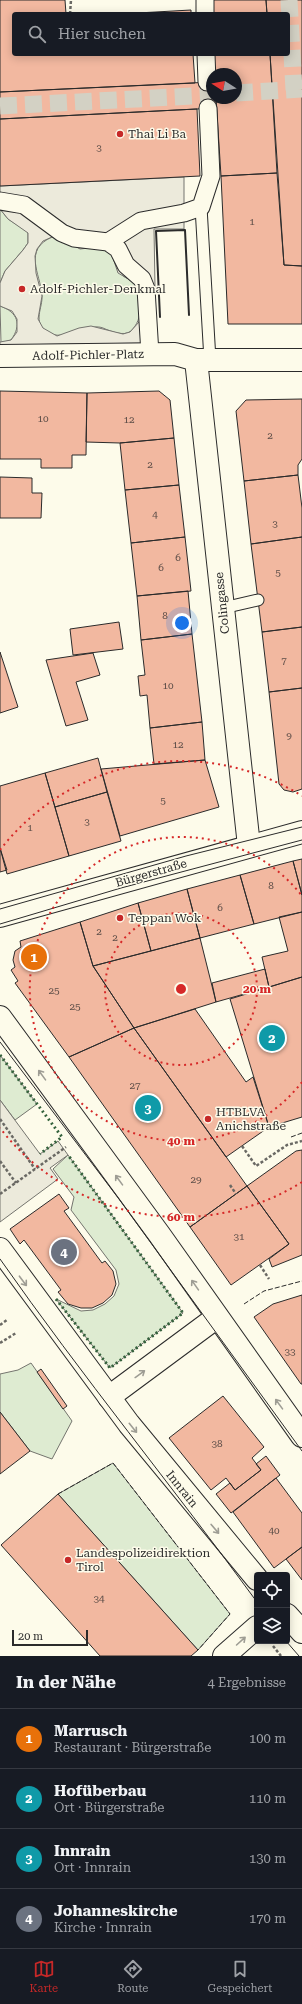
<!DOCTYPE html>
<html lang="de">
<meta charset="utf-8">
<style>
:root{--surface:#171b24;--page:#242831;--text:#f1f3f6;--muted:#9ea1a6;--line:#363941;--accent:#c62828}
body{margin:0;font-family:"Roboto Serif",serif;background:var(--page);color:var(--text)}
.controls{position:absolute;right:12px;bottom:12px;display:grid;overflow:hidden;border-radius:4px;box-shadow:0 2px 10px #0003}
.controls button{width:36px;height:36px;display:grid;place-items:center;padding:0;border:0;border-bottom:1px solid var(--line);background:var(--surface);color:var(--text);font:20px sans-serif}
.compass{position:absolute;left:206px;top:68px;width:36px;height:36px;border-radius:50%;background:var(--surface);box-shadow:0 2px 10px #0003;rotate:281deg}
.scale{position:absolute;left:12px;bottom:10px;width:76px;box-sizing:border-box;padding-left:4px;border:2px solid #2b2b2b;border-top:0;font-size:11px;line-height:14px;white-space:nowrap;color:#2b2b2b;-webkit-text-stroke:3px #fdfbea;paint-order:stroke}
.you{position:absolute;left:182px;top:623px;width:14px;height:14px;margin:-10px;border:3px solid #fff;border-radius:50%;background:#1a73e8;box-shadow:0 0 0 6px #1a73e833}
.badge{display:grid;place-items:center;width:26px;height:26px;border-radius:50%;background:var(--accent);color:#fff;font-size:13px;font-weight:700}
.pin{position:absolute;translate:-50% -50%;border:2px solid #fff;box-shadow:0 1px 4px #0006}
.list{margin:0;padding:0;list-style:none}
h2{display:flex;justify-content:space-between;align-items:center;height:52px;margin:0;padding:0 16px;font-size:17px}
h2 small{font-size:13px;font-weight:400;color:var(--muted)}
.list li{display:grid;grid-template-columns:26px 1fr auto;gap:12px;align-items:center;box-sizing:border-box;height:60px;padding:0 16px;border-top:1px solid var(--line)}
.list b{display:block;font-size:15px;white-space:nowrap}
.list p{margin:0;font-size:13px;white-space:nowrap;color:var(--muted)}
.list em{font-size:13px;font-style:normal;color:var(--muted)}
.icon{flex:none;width:22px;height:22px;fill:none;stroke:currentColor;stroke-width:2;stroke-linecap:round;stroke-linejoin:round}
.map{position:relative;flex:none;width:302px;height:1656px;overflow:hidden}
.search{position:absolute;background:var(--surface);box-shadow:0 2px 10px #0003;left:12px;right:12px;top:12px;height:44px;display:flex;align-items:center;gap:10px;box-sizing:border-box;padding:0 14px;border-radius:4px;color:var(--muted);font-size:15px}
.sheet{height:292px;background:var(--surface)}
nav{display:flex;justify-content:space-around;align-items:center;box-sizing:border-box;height:56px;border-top:1px solid var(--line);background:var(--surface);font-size:11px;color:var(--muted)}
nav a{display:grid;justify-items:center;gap:2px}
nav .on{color:var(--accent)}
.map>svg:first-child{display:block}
.green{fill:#deebd1;stroke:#74746e}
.parking{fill:#eceadb;stroke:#74746e;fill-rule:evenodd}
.building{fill:#f2b8a0;stroke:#2b2b2b}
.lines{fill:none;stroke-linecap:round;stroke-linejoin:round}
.pedestrian-tunnel{stroke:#d3d1c4;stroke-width:17;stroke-dasharray:17 8;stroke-linecap:butt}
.service-casing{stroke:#2b2b2b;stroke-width:13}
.pedestrian-casing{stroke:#2b2b2b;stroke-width:19}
.minor-casing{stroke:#2b2b2b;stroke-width:24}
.tertiary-casing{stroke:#2b2b2b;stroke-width:24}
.primary-casing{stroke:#2b2b2b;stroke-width:24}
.path{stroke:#6a6964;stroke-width:2.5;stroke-dasharray:3 2;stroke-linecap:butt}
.service{stroke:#fdfbea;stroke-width:11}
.pedestrian{stroke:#fdfbea;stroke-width:17}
.minor{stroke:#fdfbea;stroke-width:22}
.tertiary{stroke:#fdfbea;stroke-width:22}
.primary{stroke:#fdfbea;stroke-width:22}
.tram{stroke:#2b2b2b;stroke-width:1}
.hedge{stroke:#34623c;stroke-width:3;stroke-dasharray:2 3;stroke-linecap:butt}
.fence{stroke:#2b2b2b;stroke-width:1;stroke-dasharray:5 2;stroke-linecap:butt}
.wall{stroke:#2b2b2b;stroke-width:2}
.oneway{stroke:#9e9d94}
.ring{fill:none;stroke:#d62828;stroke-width:2;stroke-dasharray:2 4}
.poi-dot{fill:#c62828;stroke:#fdfbea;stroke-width:1.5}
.labels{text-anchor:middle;stroke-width:3;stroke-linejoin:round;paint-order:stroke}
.number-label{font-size:10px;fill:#5d4e48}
.poi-label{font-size:12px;fill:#2b2b2b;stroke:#fdfbea;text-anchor:start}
.street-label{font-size:12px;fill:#2b2b2b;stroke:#fdfbea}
.centre{fill:#d62828;stroke:#fdfbea;stroke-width:2}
.ring-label{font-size:12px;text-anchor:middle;font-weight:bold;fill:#d62828;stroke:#fdfbea;stroke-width:3;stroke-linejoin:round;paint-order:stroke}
</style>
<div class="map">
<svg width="302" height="1656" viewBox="0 0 302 1656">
<rect width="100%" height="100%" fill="#fdfbea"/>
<path class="green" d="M0,209L8,219L28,232V243L23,250L5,271L0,283Z
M52,237L97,247L111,252L123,276L139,285C140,302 144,318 131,331C124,337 110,331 103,328C88,322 64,343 47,332C32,322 43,308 42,295C40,273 23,250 52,237Z
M0,306C18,312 22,325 11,340L1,343Z
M0,1055L37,1104L15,1120L0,1100Z
M68,1155L183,1313L110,1368L56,1299L81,1311L93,1310L105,1304L114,1296L119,1284L116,1270L71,1210L74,1197L53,1169Z
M31,1363L72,1421L52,1459L30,1451L0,1412V1374L18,1370Z
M113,1463L230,1614L198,1650L58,1494Z"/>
<path class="parking" d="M184,177V229H154L156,343L0,345V342L11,340L17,332V319L12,311L0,306V283L5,271L23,250L28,243V233L8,219L0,209V186ZM52,237L61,238L80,249L97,247L111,252L118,273L139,285L141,313L139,322L130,332L123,334L91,326L79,328L57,336L43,328L38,319L42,296L36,273L35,256L37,249L43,241Z
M0,1100L40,1154L58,1141L68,1155L50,1168L58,1179L0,1222Z"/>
<path class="building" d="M0,0H65L66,14H14V54H193L195,83L0,92Z
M210,0H266L267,14H211Z
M266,0H302V266L284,265L270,54H288V14H267Z
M191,10V14H120Z
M213,54H270L277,173L221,176L216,98H236V74H215Z
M212,82V98H216V108L0,119V92Z
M197,109L200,176L0,186V119Z
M277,173L284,265L302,266V324H228L221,176Z
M0,391L87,393L86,455H72V468H41V459H0Z
M159,391L170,400L174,438L120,443L86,442L87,393Z
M302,399V459L298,465V475L244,481L236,411L246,400Z
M174,438L179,485L125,490L120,443Z
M298,475L302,508V537L251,544L244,481Z
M0,477L32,478V493H42L41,518H0Z
M179,485L185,537L131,543L125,490Z
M185,537L191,591L137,596L131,543Z
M302,537V627L262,632L251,544Z
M188,591L192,634L141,640L137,596Z
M119,622L123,649L73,655L70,629Z
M302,627V688L269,692L262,632Z
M192,634L202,722L150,728L147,695L140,696L138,676L145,675L141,640Z
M0,652L18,707L0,713Z
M93,653L100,675L76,682L88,720L66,726L46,660Z
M302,688V789L293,792L284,790L279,784L269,692Z
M202,722L205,760L154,764L150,728Z
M98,758L107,792L55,807L45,773Z
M205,760L219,807L120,836L101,769Z
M45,773L69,856L7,874L0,848V786Z
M107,792L121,841L69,856L55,807Z
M0,848L7,870L0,872Z
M302,859V895L293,861Z
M293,861L302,895V912L254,924L240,875Z
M240,875L254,924L200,938L187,889Z
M187,889L200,938L151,951L138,903Z
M138,903L151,951L93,966L80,922Z
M302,912V977L269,987L262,957L288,951L279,917Z
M80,922L93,966L134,1028L69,1057L15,983L18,981L11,970L15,967L13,960L15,951L21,947L20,941Z
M200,938L216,1002L134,1028L93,966Z
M265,969L269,987L216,1002L212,983Z
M302,977V1117L269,1127L230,999Z
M195,1009L246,1082L253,1077L269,1127L226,1157L134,1028Z
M134,1028L247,1186L190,1227L69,1057Z
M302,1150V1255L272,1267L269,1259L289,1244L247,1186L296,1151Z
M247,1186L289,1244L231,1285L190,1227Z
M59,1194L69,1208L64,1211L102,1263L105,1261L113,1271L116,1284L112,1295L103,1303L92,1308H81L68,1304L58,1292L61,1290L24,1240L20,1244L10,1229Z
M302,1295V1384H301L254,1317L273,1304Z
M41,1369L67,1406L63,1409L37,1372Z
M223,1396L264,1447L252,1458L261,1470L235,1490L226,1478L211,1490L169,1438Z
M0,1412L30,1451L0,1474Z
M266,1456L280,1475L231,1513L216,1494L230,1483L235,1490L261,1470L256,1464Z
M276,1478L302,1513V1547L274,1568L233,1512Z
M58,1494L198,1650L191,1656H100L1,1545Z
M302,1547V1580L286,1559Z"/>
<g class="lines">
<path class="pedestrian-tunnel" d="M289,0L294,90
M236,93L302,89
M0,106L212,95"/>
<defs>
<path id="service" d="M201,207L210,360
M223,608L258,600"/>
<path id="pedestrian" d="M205,0V14
M206,54L207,82
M0,201L24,205L62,233L74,238L108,242L118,249L126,265L142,279L146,289L150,354
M108,242L141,221L184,213L201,207L211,176L208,108"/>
<path id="minor" d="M0,356L175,354L196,360H302
M196,360L249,846
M109,1397L217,1317
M224,1656L257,1627"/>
<path id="tertiary" d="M0,916L302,832"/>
<path id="primary" d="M0,1017L159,1234L302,1436
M0,1249L129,1424L257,1579
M287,1615L302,1632"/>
</defs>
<use href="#service" class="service-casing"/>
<use href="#pedestrian" class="pedestrian-casing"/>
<use href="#minor" class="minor-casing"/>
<use href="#tertiary" class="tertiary-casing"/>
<use href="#primary" class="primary-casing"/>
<path class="path" d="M70,14L71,0
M0,1119L35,1169
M242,1146L256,1166L287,1145L302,1141
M0,1161L16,1183
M230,1185L236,1194
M0,1194L66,1147
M260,1265L269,1279
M0,1325L7,1320
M0,1343L16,1333
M273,1646L281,1656"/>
<use href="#service" class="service"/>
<use href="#pedestrian" class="pedestrian"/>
<use href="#minor" class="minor"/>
<use href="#tertiary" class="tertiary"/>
<use href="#primary" class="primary"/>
<path class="tram" d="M0,909L186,856L302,827
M0,924L121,888L302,840
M0,1042L119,1199L302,1451
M0,1259C82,1376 173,1487 257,1602
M286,1641L299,1656"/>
<path class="hedge" d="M0,1055L62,1137L40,1154
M56,1299L110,1368L183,1313L68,1155"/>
<path class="fence" d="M291,1137L302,1133
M244,1304L264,1291L302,1281
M58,1494L113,1463L230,1614L198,1650"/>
<path class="wall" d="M160,317L156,231L185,230L189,315"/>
</g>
<defs><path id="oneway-shaft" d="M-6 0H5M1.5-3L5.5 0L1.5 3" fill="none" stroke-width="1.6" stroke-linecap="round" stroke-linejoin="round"/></defs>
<g class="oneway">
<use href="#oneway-shaft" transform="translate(42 1075) rotate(-126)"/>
<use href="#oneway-shaft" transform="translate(119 1180) rotate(-126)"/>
<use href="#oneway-shaft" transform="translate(23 1281) rotate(53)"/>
<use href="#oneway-shaft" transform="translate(195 1285) rotate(-125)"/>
<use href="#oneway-shaft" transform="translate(140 1374) rotate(-36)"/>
<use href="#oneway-shaft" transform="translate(279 1404) rotate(-126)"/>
<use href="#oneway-shaft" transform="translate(133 1428) rotate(51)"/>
<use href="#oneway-shaft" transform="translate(215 1529) rotate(50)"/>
<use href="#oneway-shaft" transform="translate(241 1641) rotate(-42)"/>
</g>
<g class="ring">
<circle cx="181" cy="989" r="76"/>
<path d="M302 1082A152 152 0 1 1 302 896"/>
<path d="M302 1182A228 228 0 0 1 0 1128M0 850A228 228 0 0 1 302 796"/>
</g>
<g class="poi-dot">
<circle cx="120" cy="134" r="4"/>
<circle cx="22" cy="289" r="4"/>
<circle cx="120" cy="918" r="4"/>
<circle cx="208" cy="1119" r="4"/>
<circle cx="68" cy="1560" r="4"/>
</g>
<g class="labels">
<g class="number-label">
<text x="99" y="151">3</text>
<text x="252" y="225">1</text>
<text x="43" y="422">10</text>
<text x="129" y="423">12</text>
<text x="270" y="439">2</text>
<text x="150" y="468">2</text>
<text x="155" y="518">4</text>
<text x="275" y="527">3</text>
<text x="178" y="561">6</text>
<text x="161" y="571">6</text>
<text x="278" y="576">5</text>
<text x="165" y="619">8</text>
<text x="284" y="664">7</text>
<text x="168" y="689">10</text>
<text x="289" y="739">9</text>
<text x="178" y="748">12</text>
<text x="163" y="804">5</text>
<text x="87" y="825">3</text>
<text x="30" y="831">1</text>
<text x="271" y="889">8</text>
<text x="220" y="911">6</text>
<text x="99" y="935">2</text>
<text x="115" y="941">2</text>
<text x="54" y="994">25</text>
<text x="75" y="1010">25</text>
<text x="135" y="1089">27</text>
<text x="196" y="1183">29</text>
<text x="239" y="1240">31</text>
<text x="290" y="1355">33</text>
<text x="217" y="1447">38</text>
<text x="274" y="1534">40</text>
<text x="99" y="1602">34</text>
</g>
<g class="poi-label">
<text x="128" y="138">Thai Li Ba</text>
<text x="30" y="293">Adolf-Pichler-Denkmal</text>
<text x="128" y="922">Teppan Wok</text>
<text x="216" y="1116">HTBLVA<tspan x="216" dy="14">Anichstraße</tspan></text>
<text x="76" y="1557">Landespolizeidirektion<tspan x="76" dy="14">Tirol</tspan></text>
</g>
<g class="street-label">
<text transform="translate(88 355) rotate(-1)" y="4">Adolf-Pichler-Platz</text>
<text transform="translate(222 603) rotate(-96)" y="4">Colingasse</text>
<text transform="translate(151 873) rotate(-16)" y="4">Bürgerstraße</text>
<text transform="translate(182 1489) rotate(51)" y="4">Innrain</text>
</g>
</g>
<circle cx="181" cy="989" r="6" class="centre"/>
<g class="ring-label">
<text x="257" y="993">20 m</text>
<text x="181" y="1145">40 m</text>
<text x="181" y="1221">60 m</text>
</g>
</svg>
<div class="controls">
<button><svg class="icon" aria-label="locate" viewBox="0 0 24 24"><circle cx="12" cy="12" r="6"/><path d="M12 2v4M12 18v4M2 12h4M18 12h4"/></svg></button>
<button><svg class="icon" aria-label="layers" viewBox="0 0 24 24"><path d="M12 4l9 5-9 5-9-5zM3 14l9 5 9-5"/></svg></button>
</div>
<svg class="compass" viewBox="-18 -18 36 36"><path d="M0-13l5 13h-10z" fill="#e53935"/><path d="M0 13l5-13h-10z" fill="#9ea1a6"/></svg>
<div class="scale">20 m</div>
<div class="you"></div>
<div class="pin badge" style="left:34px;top:957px;background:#e8710a">1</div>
<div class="pin badge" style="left:272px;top:1038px;background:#0f9aa8">2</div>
<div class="pin badge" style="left:148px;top:1108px;background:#0f9aa8">3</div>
<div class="pin badge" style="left:64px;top:1252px;background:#6b7280">4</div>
<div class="search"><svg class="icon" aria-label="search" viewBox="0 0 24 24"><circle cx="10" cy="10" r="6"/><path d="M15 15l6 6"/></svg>Hier suchen</div>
</div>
<section class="sheet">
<h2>In der Nähe<small>4 Ergebnisse</small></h2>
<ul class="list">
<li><span class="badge" style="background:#e8710a">1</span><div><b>Marrusch</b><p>Restaurant · Bürgerstraße</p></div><em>100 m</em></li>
<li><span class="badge" style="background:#0f9aa8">2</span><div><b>Hofüberbau</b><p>Ort · Bürgerstraße</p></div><em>110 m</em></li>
<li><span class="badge" style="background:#0f9aa8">3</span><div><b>Innrain</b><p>Ort · Innrain</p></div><em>130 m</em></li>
<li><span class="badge" style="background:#6b7280">4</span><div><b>Johanneskirche</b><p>Kirche · Innrain</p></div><em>170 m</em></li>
</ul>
</section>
<nav>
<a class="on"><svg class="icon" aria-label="map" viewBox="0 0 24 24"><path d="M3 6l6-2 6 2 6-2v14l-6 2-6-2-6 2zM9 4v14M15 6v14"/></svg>Karte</a>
<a><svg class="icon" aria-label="directions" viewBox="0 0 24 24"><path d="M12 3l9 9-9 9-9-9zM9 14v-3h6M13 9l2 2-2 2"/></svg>Route</a>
<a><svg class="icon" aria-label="saved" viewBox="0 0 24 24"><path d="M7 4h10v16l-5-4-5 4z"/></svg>Gespeichert</a>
</nav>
